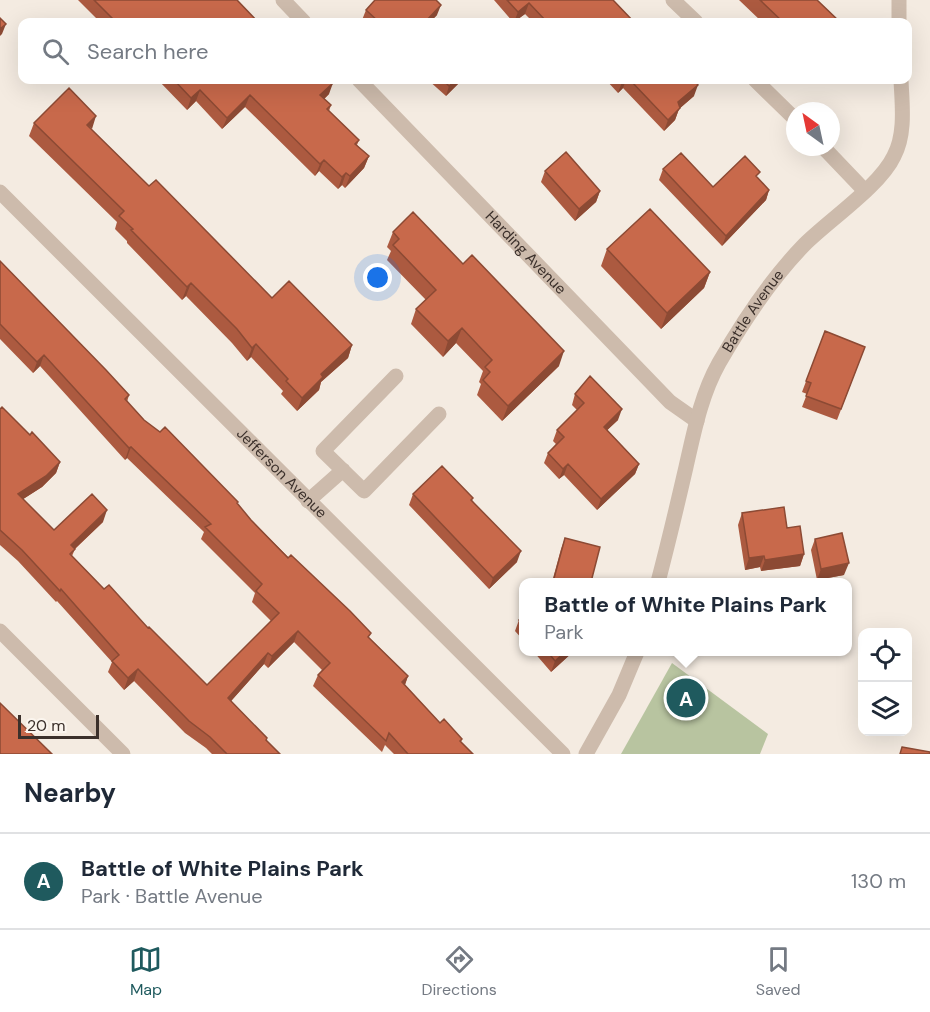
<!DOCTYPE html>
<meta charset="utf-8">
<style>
:root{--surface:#fff;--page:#f6f6f7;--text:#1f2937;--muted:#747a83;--line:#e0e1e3;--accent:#1f5a5e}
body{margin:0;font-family:"DM Sans",sans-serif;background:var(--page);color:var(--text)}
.controls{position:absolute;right:18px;bottom:18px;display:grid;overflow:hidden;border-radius:12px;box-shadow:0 6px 24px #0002}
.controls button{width:54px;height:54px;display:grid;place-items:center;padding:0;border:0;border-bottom:2px solid var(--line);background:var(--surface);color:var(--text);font:30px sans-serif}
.compass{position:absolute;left:786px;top:102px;width:54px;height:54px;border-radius:50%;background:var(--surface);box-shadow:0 6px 24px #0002;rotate:327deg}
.scale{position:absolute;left:18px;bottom:15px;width:81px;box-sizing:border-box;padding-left:6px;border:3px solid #3b302b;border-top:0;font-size:16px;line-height:21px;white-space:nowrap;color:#3b302b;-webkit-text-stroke:4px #fbf5ee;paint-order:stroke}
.you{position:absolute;left:378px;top:278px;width:21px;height:21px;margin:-15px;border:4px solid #fff;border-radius:50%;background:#1a73e8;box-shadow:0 0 0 9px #1a73e833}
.badge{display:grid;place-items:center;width:39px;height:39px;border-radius:50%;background:var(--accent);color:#fff;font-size:20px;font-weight:700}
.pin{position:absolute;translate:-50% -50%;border:3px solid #fff;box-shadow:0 2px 6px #0006}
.popup{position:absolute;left:519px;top:578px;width:333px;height:78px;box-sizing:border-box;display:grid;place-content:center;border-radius:12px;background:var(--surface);filter:drop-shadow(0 2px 4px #0005);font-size:20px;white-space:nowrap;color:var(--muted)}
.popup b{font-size:22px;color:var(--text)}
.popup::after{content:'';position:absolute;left:50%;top:100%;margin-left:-12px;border:12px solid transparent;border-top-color:var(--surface)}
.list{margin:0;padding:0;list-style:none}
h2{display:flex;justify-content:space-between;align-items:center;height:78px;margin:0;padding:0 24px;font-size:26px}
h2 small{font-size:20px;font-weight:400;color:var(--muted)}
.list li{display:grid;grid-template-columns:39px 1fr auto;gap:18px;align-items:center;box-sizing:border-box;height:96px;padding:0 24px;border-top:2px solid var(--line)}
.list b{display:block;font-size:22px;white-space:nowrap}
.list p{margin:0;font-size:20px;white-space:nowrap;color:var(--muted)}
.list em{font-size:20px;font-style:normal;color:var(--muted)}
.icon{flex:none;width:33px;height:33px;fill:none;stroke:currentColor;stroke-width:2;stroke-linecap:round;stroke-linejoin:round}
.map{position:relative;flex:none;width:930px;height:754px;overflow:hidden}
.search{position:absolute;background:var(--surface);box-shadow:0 6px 24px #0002;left:18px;right:18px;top:18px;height:66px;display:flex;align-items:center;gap:15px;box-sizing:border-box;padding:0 21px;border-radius:12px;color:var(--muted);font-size:22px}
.sheet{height:174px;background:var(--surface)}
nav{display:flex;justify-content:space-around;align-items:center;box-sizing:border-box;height:84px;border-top:2px solid var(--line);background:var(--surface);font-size:16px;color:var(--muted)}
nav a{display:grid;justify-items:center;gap:3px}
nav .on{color:var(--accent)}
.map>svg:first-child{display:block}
.green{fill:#b8c4a0}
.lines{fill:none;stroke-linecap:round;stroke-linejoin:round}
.service{stroke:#cdbbac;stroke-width:15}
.minor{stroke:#cdbbac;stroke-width:15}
.tertiary{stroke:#cdbbac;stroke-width:15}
.wall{fill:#ac5a40}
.shaded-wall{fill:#8c4a34}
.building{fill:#c8694b;stroke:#8c4a34;stroke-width:1.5}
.labels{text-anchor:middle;stroke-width:4.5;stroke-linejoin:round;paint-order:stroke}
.street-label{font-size:15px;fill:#3b302b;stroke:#fbf5ee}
</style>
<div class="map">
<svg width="930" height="754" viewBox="0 0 930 754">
<rect width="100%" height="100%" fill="#f4ebe1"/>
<path class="green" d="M672,663L768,734L760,754H621Z"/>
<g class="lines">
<path class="service" d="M396,376L323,451L364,491L439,414
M308,501L343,470"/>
<g class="minor">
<path d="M283,0L304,22"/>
<path d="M673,0L696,22"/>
<path id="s1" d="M359,80L670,402L697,421"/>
<path d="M755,80L795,119"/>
<path d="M823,147L865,191"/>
<path id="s2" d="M0,192L563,754"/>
<path d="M0,631L123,754"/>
</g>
<g class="tertiary">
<path d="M899,0V22"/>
<path id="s3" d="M658,582C668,544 677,506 686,467C694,432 701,395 719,363C742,323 771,279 804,245C829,220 880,186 894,156C906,133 902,104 901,80"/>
<path d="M586,754L619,695L637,652"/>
</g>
</g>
<path class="wall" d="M78,0H237L258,22H100Z
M494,0H613L634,22H533L525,14L514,22H513Z
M739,0H817L840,22H762Z
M366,10L437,15L430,22H365L362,20Z
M158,80H330L329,94L324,99L331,105L329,111L359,140L357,145L369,156L364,168L345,188L342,185L338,189L319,171L315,176L245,107L222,129L196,101L187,110Z
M428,80H462L446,96Z
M606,80H694V96L679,109L675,120L664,131L623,88L618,93Z
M34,123L91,129L149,186L272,298L352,345L348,358L321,382L319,390L297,411L281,394L283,391L251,357L247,361L232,343L186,296L182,300L127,243V241L115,229L117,222L29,136Z
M663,169L713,187L758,178L769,190L766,200L722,246L659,180Z
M545,171L600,191L596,202L575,221L541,182Z
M393,232L559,366L502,421L477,395L481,384L479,382L483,371L456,343L443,357L411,324L416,309L426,300L387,260L391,251L387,247Z
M607,249L710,272L704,288L661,329L601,266Z
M0,261L129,395L127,402L144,420L237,504L251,520L408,676L405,685L440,723L462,739L461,742L473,754H394L385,745L382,752L313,686L318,675L322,670L294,642L268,668L264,664L231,701L266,741L280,754H212L206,748L185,733L134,681L124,690L108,672L112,662L57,601L56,602L18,561L0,545V409L60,462L56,473L42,487L23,499L54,530L103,522L75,549L72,556L104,589L148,628L207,685L271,621L252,602L255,593L201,539L204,532L127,458L125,460L40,366L33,373L0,339Z
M825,331L865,347L837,420L802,407L807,394L802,392Z
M575,394L618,420L607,430L639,464L635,474L597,510L564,475L559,479L544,463L548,453L556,444L553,441L557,430L577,410L572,405Z
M413,494L473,498L472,500L517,562L489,589L409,505Z
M742,513L787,528L804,554L800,566L761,571L760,567L745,570L738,525Z
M565,538L591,582H552L561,549Z
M815,539L844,575L817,580L811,550Z
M524,615V641L515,631L519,620Z
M533,651H574L551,672Z"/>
<path class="shaded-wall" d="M529,3L525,14L514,22L518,12Z
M441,5L437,15L430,22H425Z
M6,24L2,34L0,36V29Z
M456,80H462L446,96L449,86Z
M624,80H626L623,88L618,93L622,82Z
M333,83L329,94L316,107L320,95Z
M698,85L694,96L679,109L675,120L664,131L668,120L678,102Z
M200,90L196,101L187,110L191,98Z
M250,95L245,107L222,129L227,118Z
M96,116L92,129L87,125Z
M369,156L364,168L345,188L350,176Z
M324,160L319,171L315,176L320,164Z
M346,173L342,185L338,189L342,177Z
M769,190L766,200L722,246L726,236Z
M600,191L596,202L575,221L579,209Z
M710,272L704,288L661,329L667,313Z
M191,283L186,296L182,300L187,287Z
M462,328L456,343L443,357L448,341Z
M256,344L251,357L247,361L252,348Z
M352,345L348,358L321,382L319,390L297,411L302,398L321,374Z
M564,351L559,366L502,421L508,406Z
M44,355L40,366L33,373L37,362Z
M622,409L618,420L600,437L604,427Z
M131,447L127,458L125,460L129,448Z
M60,462L56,473L42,487L14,505L18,494Z
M568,464L564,475L559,479L563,469Z
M639,464L635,474L597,510L601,499Z
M107,510L103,522L67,556L71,545Z
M521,551L517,562L489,589L493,578Z
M804,554L800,566L761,571L765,560Z
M764,556L760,567L745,570L749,558Z
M849,563L844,575L817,580L821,569Z
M298,631L294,642L268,668L272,656Z
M566,651H574L551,672L555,661Z
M268,653L264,664L224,709L228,698Z
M138,669L134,681L124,690L128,678Z
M408,676L404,687L402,682Z"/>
<path class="building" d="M94,0H237L258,22H116Z
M375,0H436L441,5L425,22H379L366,10Z
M507,0H613L634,22H547L529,3L518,12Z
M760,0H817L840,22H783Z
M0,18L6,24L0,29Z
M174,80H330L333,83L320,95L331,105L327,109L359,140L355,144L369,156L350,176L346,173L342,177L324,160L320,164L250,95L227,118L200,90L191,98Z
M443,80H456L449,86Z
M630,80H694L698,85L678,102L680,108L668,120Z
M69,88L96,116L87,125L149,186L156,180L272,298L289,281L352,345L321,374L323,377L302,398L286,381L288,379L256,344L252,348L237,329L191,283L187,287L131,230L133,229L119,216L124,211L34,123Z
M566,152L600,191L579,209L545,171Z
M681,153L713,187L745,156L760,172L756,176L769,190L726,236L663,169Z
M650,209L710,272L667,313L607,249Z
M413,212L463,264L472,255L564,351L508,406L483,380L490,372L485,367L492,360L462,328L448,341L416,309L436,290L393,245L399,239L393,232Z
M0,261L106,370L129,395L125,399L144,420L160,432L165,427L238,502L237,503L251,520L288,558L291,555L350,611L371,633L368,637L408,676L402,682L440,723L444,719L462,739L460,741L473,754H408L389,733L386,741L318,675L330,663L298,631L272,656L268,653L228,698L267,738L266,740L280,754H227L210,737L189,721L138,669L128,678L112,661L119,655L61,589L60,591L22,550L0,530V409L2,407L30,435L32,432L60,462L46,476L18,494L54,530L92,494L107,510L71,545L75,549L70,554L104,589L109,585L148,628L149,627L207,685L279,613L256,591L262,584L205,527L211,524L131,447L129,448L44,355L37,362L0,324Z
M825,331L865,347L841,409L806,396L811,383L806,381Z
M590,376L622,409L604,427L639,464L601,499L568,464L563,469L548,453L564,437L557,430L584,403L575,394Z
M442,466L473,498L471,500L521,551L493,578L413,494Z
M784,507L787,528L800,526L804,554L765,560L764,556L749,558L742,513Z
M842,533L849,563L821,569L815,539Z
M565,538L600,547L591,582H553Z
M524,615V625L519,620Z
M547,651H566L555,661Z
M0,703L52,754H0Z
M902,747L930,752V754H900Z"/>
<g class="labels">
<g class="street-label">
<text dy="5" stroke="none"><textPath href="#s1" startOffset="240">Harding Avenue</textPath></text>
<text dy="5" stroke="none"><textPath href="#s3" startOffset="290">Battle Avenue</textPath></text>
<text dy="5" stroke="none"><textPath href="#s2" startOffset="398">Jefferson Avenue</textPath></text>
</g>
</g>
</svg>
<div class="controls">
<button><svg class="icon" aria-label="locate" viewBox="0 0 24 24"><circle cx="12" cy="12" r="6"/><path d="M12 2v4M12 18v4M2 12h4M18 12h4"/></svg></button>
<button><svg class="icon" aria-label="layers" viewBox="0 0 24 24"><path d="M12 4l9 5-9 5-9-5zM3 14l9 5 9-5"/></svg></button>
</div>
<svg class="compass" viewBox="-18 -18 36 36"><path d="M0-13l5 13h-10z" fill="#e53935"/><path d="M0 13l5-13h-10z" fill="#747a83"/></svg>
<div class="scale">20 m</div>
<div class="you"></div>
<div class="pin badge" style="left:686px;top:698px">A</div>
<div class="popup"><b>Battle of White Plains Park</b>Park</div>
<div class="search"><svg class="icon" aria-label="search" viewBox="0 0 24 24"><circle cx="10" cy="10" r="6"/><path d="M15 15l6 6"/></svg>Search here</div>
</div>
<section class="sheet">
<h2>Nearby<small></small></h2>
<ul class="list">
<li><span class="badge">A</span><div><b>Battle of White Plains Park</b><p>Park · Battle Avenue</p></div><em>130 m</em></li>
</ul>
</section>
<nav>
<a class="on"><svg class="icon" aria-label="map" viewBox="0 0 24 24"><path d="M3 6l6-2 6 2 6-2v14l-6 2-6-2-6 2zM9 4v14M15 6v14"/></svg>Map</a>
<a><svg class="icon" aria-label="directions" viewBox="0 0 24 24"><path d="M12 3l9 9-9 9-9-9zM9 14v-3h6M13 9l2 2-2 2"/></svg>Directions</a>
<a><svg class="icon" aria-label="saved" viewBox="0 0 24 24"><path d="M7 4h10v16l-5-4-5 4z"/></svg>Saved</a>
</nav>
